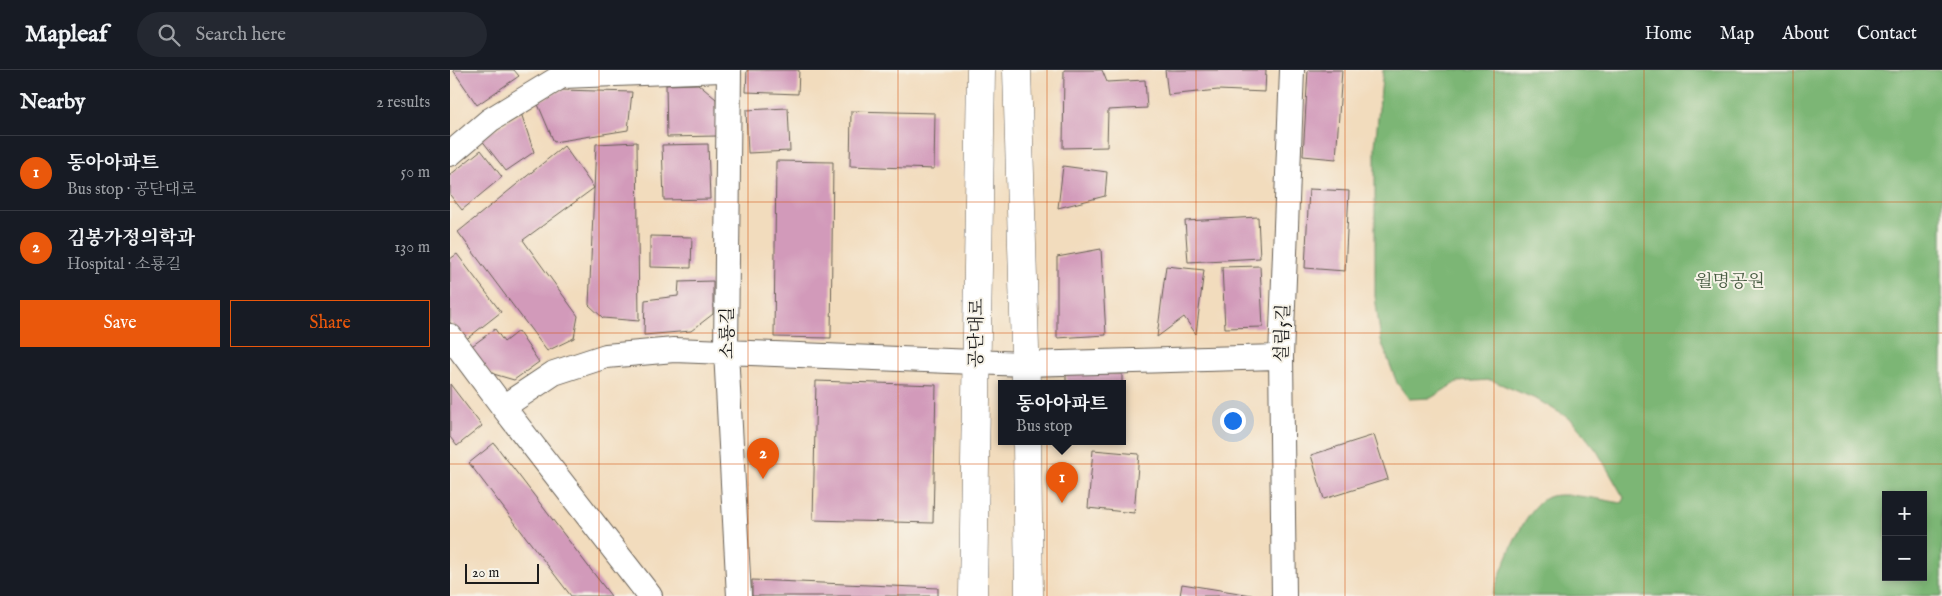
<!DOCTYPE html>
<meta charset="utf-8">
<style>
:root{--surface:#171b24;--page:#242831;--text:#f1f3f6;--muted:#9ea1a6;--line:#363941;--accent:#ea580c}
body{margin:0;font-family:"IM FELL English","Noto Serif KR",serif;background:var(--page);color:var(--text)}
.controls{position:absolute;right:15px;bottom:15px;display:grid;overflow:hidden;border-radius:0px;box-shadow:0 2px 8px #0003}
.controls button{width:45px;height:45px;display:grid;place-items:center;padding:0;border:0;border-bottom:1px solid var(--line);background:var(--surface);color:var(--text);font:25px sans-serif}
.scale{position:absolute;left:15px;bottom:12px;width:74px;box-sizing:border-box;padding-left:5px;border:2px solid #1c1c1c;border-top:0;font-size:14px;line-height:18px;white-space:nowrap;color:#1c1c1c;-webkit-text-stroke:4px #f7f3e8;paint-order:stroke}
.you{position:absolute;left:782px;top:350px;width:18px;height:18px;margin:-12px;border:4px solid #fff;border-radius:50%;background:#1a73e8;box-shadow:0 0 0 8px #1a73e833}
.badge{display:grid;place-items:center;width:32px;height:32px;border-radius:50%;background:var(--accent);color:#fff;font-size:16px;font-weight:700}
.pin{position:absolute;translate:-50% -41px;filter:drop-shadow(0 1px 2px #0008)}
.pin::after{content:'';position:absolute;top:26px;width:18px;height:15px;background:inherit;clip-path:polygon(0 0,100% 0,50% 100%)}
.popup{position:absolute;left:548px;top:310px;width:128px;height:65px;box-sizing:border-box;display:grid;place-content:center;border-radius:0px;background:var(--surface);filter:drop-shadow(0 1px 4px #0005);font-size:16px;white-space:nowrap;color:var(--muted)}
.popup b{font-size:19px;color:var(--text)}
.popup::after{content:'';position:absolute;left:50%;top:100%;margin-left:-10px;border:10px solid transparent;border-top-color:var(--surface)}
.list{margin:0;padding:0;list-style:none}
h2{display:flex;justify-content:space-between;align-items:center;height:65px;margin:0;padding:0 20px;font-size:21px}
h2 small{font-size:16px;font-weight:400;color:var(--muted)}
.list li{display:grid;grid-template-columns:32px 1fr auto;gap:15px;align-items:center;box-sizing:border-box;height:75px;padding:0 20px;border-top:1px solid var(--line)}
.list b{display:block;font-size:19px;white-space:nowrap}
.list p{margin:0;font-size:16px;white-space:nowrap;color:var(--muted)}
.list em{font-size:16px;font-style:normal;color:var(--muted)}
.actions{display:flex;gap:10px;padding:15px 20px}
.actions a{flex:1;padding:11px 0;border:1px solid var(--accent);border-radius:0px;text-align:center;font-size:18px;color:var(--accent)}
.actions .main{background:var(--accent);color:#fff}
.icon{flex:none;width:28px;height:28px;fill:none;stroke:currentColor;stroke-width:2;stroke-linecap:round;stroke-linejoin:round}
.map{position:relative;flex:none;width:1492px;height:526px;overflow:hidden}
header{display:flex;align-items:center;gap:30px;box-sizing:border-box;height:70px;padding:0 25px;background:var(--surface);border-bottom:1px solid var(--line)}
header strong{font-size:24px}
nav{display:flex;gap:28px;margin-inline-start:auto;font-size:18px}
.search{width:350px;height:45px;background:var(--page);display:flex;align-items:center;gap:12px;box-sizing:border-box;padding:0 18px;border-radius:28px;color:var(--muted);font-size:19px}
main{display:flex}
aside{flex:1;background:var(--surface)}
.map>svg:first-child{display:block}
.forest{fill:#7bb674;stroke:#4c6948;fill-rule:evenodd}
.building{fill:#d29aba}
.lines{fill:none;stroke-linecap:round;stroke-linejoin:round}
.minor-casing{stroke:#675f54;stroke-width:26}
.tertiary-casing{stroke:#675f54;stroke-width:29}
.minor{stroke:#fff;stroke-width:24}
.tertiary{stroke:#fff;stroke-width:28}
.grid{fill:none;stroke:#d4530e;stroke-width:1;stroke-opacity:0.55}
.labels{text-anchor:middle;stroke-width:4;stroke-linejoin:round;paint-order:stroke}
.park-label{font-size:18px;fill:#485c42;stroke:#f7f3e8}
.street-label{font-size:18px;fill:#1c1c1c;stroke:#f7f3e8}
</style>
<header>
<strong>Mapleaf</strong>
<div class="search"><svg class="icon" aria-label="search" viewBox="0 0 24 24"><circle cx="10" cy="10" r="6"/><path d="M15 15l6 6"/></svg>Search here</div>
<nav><a>Home</a><a>Map</a><a>About</a><a>Contact</a></nav>
</header>
<main>
<aside>
<h2>Nearby<small>2 results</small></h2>
<ul class="list">
<li><span class="badge">1</span><div><b>동아아파트</b><p>Bus stop · 공단대로</p></div><em>50 m</em></li>
<li><span class="badge">2</span><div><b>김봉가정의학과</b><p>Hospital · 소룡길</p></div><em>130 m</em></li>
</ul>
<div class="actions"><a class="main">Save</a><a>Share</a></div>
</aside>
<div class="map">
<svg width="1492" height="526" viewBox="0 0 1492 526">
<rect width="100%" height="100%" fill="#f7f3e8"/>
<filter id="ink" filterUnits="userSpaceOnUse"><feTurbulence type="fractalNoise" baseFrequency=".02" numOctaves="2"/><feDisplacementMap in="SourceGraphic" scale="10" xChannelSelector="R" yChannelSelector="G"/><feConvolveMatrix kernelMatrix="1 2 1 2 8 2 1 2 1" color-interpolation-filters="sRGB"/></filter>
<filter id="wash" filterUnits="userSpaceOnUse"><feTurbulence type="fractalNoise" baseFrequency=".0096" numOctaves="4" result="noise"/><feDisplacementMap in="SourceGraphic" scale="20" xChannelSelector="R" yChannelSelector="G"/><feGaussianBlur stdDeviation="1.12" result="paint"/><feColorMatrix in="noise" values="0 0 0 0 0 0 0 0 0 0 0 0 0 0 0 0 0 1.4 0 .05"/><feComposite in="paint" operator="in"/></filter>
<g filter="url(#wash)">
<rect width="100%" height="100%" fill="#f2dcbd"/>
<path class="forest" d="M933,0H1492V526H1042C1051,502 1074,436 1098,427C1113,421 1154,430 1171,433L1174,428L1147,381L1122,350L1088,330L1041,310L1007,312L981,328L959,329L947,313L931,271L925,226V76ZM1436,425H1473V507H1436Z"/>
<g id="blocks">
<path class="building" d="M3,0H64L69,6L27,35Z
M297,0H349L348,24L296,22Z
M614,0H652L657,12L695,10L697,38L658,40L657,77L613,78Z
M715,0H816L815,22L768,20L718,25Z
M858,0H892L886,89L853,86Z
M248,14L266,29L267,66L217,67L216,15Z
M112,20L182,22L178,60L104,72L87,32Z
M338,38L340,81L298,83L296,40Z
M401,41L485,43L484,99L400,96Z
M71,43L84,82L56,101L31,69Z
M187,72L189,251L153,248L139,235L146,74Z
M258,74L260,129L214,130L212,75Z
M114,76L144,118L73,170L128,246L124,268L97,281L8,162Z
M31,80L52,107L12,140L0,125V105Z
M326,91L383,92L381,268L324,267Z
M613,96L657,102L655,126L608,138Z
M859,119L899,121L895,201L855,198Z
M808,147L810,188L738,192L735,151Z
M200,166L242,167L241,198L200,197Z
M651,179L656,265L607,268V187Z
M7,184L51,242L14,271L0,252V189Z
M716,196L754,200L746,264L734,247L707,267Z
M810,196L813,257L775,258L772,197Z
M263,211V244L241,261L194,265L195,230L228,226L229,212Z
M45,259L54,272L68,261L89,292L64,310L40,303L19,278Z
M616,303L672,304V314H616Z
M366,311L486,315L483,453L363,450Z
M0,314L32,356L7,376L0,367Z
M924,365L938,409L874,429L861,385Z
M44,373L161,526H121L19,393Z
M643,380L689,384L684,443L638,438Z
M302,510L488,518V526H302Z
M732,514L802,525V526H730Z"/>
</g>
</g>
<g filter="url(#ink)">
<use href="#blocks" fill-opacity="0" stroke="#675f54" stroke-width="1"/>
<g class="lines">
<defs>
<path id="minor" d="M279,0L276,281L289,526
M0,84L40,50L112,6L272,0
M0,266L53,337L200,526
M53,337L104,303L156,286L224,280L576,294L831,287
M834,526L831,287L842,0"/>
<path id="tertiary" d="M567,0L576,314
M577,372L579,526
M523,526L531,0"/>
</defs>
<use href="#minor" class="minor-casing"/>
<use href="#tertiary" class="tertiary-casing"/>
<use href="#minor" class="minor"/>
<use href="#tertiary" class="tertiary"/>
</g>
</g>
<path class="grid" d="M149,0V526M298,0V526M448,0V526M597,0V526M746,0V526M895,0V526M1044,0V526M1194,0V526M1343,0V526M0,132H1492M0,263H1492M0,394H1492"/>
<g class="labels">
<g class="park-label">
<text x="1280" y="217">월명공원</text>
</g>
<g class="street-label">
<text transform="translate(277 263) rotate(-90)" y="6">소룡길</text>
<text transform="translate(526 263) rotate(-89)" y="6">공단대로</text>
<text transform="translate(832 263) rotate(-88)" y="6">설림5길</text>
</g>
</g>
</svg>
<div class="controls">
<button>+</button>
<button>−</button>
</div>
<div class="scale">20 m</div>
<div class="you"></div>
<div class="pin badge" style="left:612px;top:433px">1</div>
<div class="popup"><b>동아아파트</b>Bus stop</div>
<div class="pin badge" style="left:313px;top:409px">2</div>
</div>
</main>
